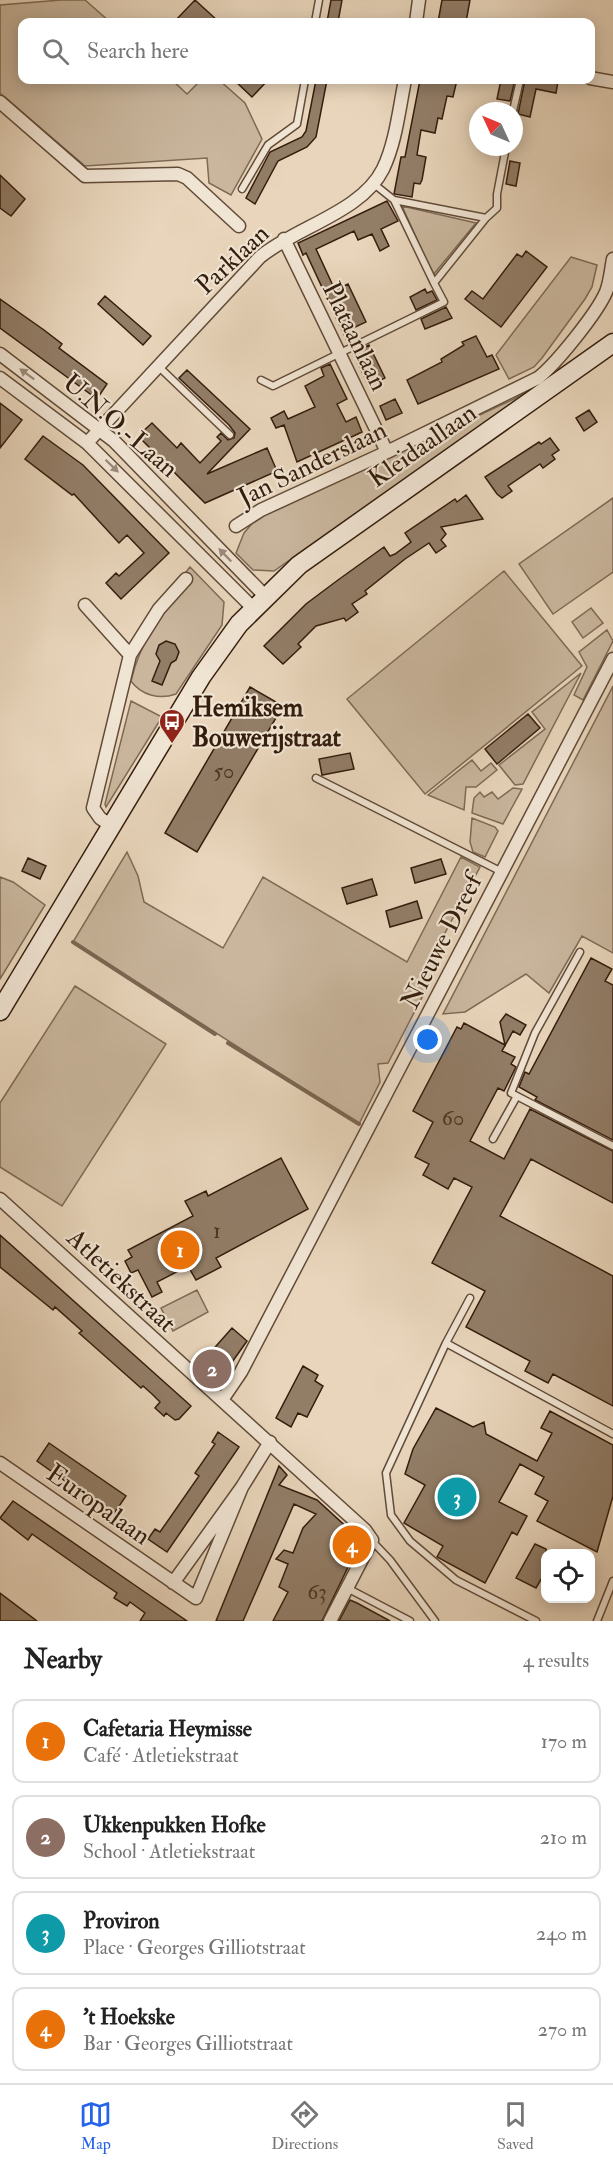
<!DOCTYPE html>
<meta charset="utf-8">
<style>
:root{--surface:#fff;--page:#f6f6f6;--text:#222;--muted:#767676;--line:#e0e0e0;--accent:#2563eb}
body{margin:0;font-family:"IM FELL Double Pica",serif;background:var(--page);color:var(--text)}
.controls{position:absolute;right:18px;bottom:18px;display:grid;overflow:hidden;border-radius:12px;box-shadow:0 3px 15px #0003}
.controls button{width:54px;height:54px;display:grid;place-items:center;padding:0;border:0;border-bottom:2px solid var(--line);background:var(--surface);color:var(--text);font:30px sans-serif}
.compass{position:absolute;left:469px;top:102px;width:54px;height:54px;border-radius:50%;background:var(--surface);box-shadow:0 3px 15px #0003;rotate:314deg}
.you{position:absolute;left:428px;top:1040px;width:21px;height:21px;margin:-15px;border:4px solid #fff;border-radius:50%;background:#1a73e8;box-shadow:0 0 0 9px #1a73e833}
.badge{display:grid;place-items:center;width:39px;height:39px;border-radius:50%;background:var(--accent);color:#fff;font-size:20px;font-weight:700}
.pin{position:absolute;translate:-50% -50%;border:3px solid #fff;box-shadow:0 2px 6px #0006}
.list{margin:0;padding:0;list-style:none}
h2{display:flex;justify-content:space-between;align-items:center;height:78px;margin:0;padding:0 24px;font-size:26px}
h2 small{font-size:20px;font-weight:400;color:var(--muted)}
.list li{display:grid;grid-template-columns:39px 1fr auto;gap:18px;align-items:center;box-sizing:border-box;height:84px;margin:0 12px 12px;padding:0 12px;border:2px solid var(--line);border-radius:12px}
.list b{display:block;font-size:22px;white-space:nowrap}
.list p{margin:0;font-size:20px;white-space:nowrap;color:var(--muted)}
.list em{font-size:20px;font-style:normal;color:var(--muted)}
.icon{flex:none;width:33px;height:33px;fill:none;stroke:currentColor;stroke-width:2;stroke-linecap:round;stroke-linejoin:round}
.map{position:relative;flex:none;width:613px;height:1621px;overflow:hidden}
.search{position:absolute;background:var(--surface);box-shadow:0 3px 15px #0003;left:18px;right:18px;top:18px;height:66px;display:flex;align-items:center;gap:15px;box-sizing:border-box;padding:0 21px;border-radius:12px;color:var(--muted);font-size:22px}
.sheet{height:462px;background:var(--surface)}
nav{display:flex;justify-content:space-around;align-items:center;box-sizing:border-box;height:84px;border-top:2px solid var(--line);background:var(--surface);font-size:16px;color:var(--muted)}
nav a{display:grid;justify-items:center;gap:3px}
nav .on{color:var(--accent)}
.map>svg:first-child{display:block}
.green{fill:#c9b69d;stroke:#7e6a55;stroke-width:1.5}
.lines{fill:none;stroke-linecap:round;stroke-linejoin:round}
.stream{stroke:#7b6652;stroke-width:4}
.building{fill:#927d67;stroke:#341d0d;stroke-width:1.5}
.lane-casing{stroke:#614b38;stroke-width:9}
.street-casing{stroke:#614b38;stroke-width:15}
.secondary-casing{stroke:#341d0d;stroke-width:21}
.lane{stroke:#f0e4d3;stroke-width:6}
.street{stroke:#f0e4d3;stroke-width:12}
.secondary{stroke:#f0e4d3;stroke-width:18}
.oneway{fill:#9b8a7a}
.labels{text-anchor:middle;stroke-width:4.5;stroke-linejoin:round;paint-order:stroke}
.number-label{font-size:22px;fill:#4c3524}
.street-label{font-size:26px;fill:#341d0d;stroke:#f0e4d3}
.poi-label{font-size:26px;font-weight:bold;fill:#341d0d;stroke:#f0e4d3;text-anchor:start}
</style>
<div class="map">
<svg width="613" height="1621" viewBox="0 0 613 1621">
<rect width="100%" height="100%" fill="#e8d5bb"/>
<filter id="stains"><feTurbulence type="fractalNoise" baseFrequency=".00333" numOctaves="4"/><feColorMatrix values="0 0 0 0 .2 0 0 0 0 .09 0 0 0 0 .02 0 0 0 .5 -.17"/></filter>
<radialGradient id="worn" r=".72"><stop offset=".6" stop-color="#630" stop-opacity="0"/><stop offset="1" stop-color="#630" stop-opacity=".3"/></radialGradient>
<path class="green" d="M61,0H85L110,22H22V80H172L187,94L201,80H219L245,103L262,139L231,195L209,183L207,158L85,166L0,93V5Z
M402,206L476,223L433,275Z
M571,257L597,265L592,287L585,299L542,358L534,367L509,379L496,355Z
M555,374L274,571L253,570L236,553L244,533L257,518L514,399Z
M613,498V572L553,614L519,564Z
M190,567L224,602L222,625L176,694C159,700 141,695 131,681C140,640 165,609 190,577L186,572Z
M504,571L582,666L425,794L347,699Z
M591,608L603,623L583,638L572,622Z
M607,630L613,641L583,700L574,695L587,667L579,652Z
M581,673L523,784L515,785L499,765L545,729L532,712Z
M613,686V953L582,936L549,993L526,974L465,1012L443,1014Z
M131,701L162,717L106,807L105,804Z
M472,760L481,771L491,763L497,770L476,787H466L464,810L428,795Z
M513,788L522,789L503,824L472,813L474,798L480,792L484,797L492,792L498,799Z
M472,818L495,827L498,831L485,857L473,852L470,842Z
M127,852L138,876L144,902L223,948L263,877L407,962L461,857L480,867L436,950L432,978L388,1063L378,1064L380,1082L359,1124L73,942Z
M0,877L13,882L45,905L0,979Z
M75,986L166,1044L62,1206L0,1167V1103Z
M197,1290L208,1312L173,1331L161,1308Z"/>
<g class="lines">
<path class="stream" d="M73,942L215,1034
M228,1043L359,1124"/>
</g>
<path class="building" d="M195,0L219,22H174Z
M331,0H342L338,22H327Z
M442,0H470L466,22H438Z
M234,80H268L252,97Z
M316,80H327L316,137L307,147L278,161L255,204L246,198L270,152L302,137L306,131Z
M420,80H457L453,97L447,96L442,119L438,118L435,133L421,130L417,155L426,157L422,180L420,184L414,183L412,197L394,194L401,157H405Z
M501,80H515L510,101L497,99Z
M525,80L558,81L556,93L536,89L530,117L518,114Z
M510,161L520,163L516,186L506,184Z
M0,175L25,199L11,216L0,208Z
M387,201L398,221L381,229L389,246L380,251L372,234L358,240L354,231L316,249L335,290L348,284L366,322L353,328L358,338L348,343L306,253L303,255L298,243Z
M526,251L547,267L501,327L465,299L472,291L483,299L517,254L522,257Z
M425,289L427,293L432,291L437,300L416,310L410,297Z
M105,296L151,336L143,345L98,304Z
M0,299L44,330L62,344L59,348L107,384L97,399L0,328Z
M446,307L452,318L425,329L421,319Z
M476,336L487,357L492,355L499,369L418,404L407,380L442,362L441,359L464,345L462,342Z
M369,345L385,378L369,386L353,353Z
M330,364L347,399L337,404L346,422L356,417L362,432L297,462L284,425L276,428L271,418L284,411L288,419L315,407L305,386L324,376L321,368Z
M187,370L250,429L207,474L267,448L277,471L205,503L138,436L152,423L177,448L181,443L200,463L221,441L217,437L221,433L228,440L234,438L235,433L229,425L179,378Z
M395,399L402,413L386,420L380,406Z
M0,403L22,420L0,448Z
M589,410L597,422L584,431L576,418Z
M43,436L83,465L169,553L121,599L106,583L116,573L119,576L144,553L127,535L119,543L74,494L72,495L25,459Z
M550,438L559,450L552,455L555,459L543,468L540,464L508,486L512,491L502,498L497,494L485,477L539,442L541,444Z
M466,495L483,519L441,527L446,534L441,540L446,546L436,553L429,543L405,559L365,591L367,594L352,604L358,612L346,621L344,618L316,626L298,644L301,647L283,664L264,646L306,604L338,580L384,547L390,556L395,554L411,542L405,533L455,499L457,502Z
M166,641L175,644L179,652L176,660L171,663L162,685L152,681L160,661L156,654L159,645Z
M250,687L283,706L197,852L165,833Z
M528,714L540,728L497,764L485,749Z
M350,753L354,769L322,775L319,759Z
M28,858L46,866L40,879L22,871Z
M441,859L446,874L415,883L411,868Z
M372,879L377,895L347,904L342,888Z
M417,901L422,918L390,927L386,911Z
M591,958L612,969L605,981L613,985V1140L535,1100L537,1097L519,1087L525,1072L529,1074Z
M506,1014L526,1025L520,1035L513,1031L502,1051L515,1057L511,1064L516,1067L504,1091L498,1088L470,1141L504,1159L530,1109L613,1151V1203L531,1159L500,1216L613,1276V1406L553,1374L548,1383L525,1371L530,1361L466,1327L485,1291L432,1263L472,1187L454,1178L448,1189L423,1175L429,1164L415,1157L433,1122L413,1111L457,1027L461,1029L464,1023L505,1045L500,1022Z
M281,1158L308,1209L216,1258L221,1267L196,1280L188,1266L157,1282L162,1292L152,1297L138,1270L131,1273L125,1261L132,1257L128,1250L193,1216L185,1201L206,1191L208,1196Z
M0,1235L191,1406L179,1419L175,1420L166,1413L164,1416L155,1408L160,1402L152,1394L143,1386L141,1388L88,1341L79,1333L82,1331L55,1307L53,1310L0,1267Z
M232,1328L247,1341L220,1379L202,1362Z
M303,1366L318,1375L315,1381L323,1386L307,1417L298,1413L291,1427L276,1418Z
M436,1408L473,1427L484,1422L486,1434L537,1461L552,1433L541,1428L550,1411L613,1445V1496L597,1552L537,1521L548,1501L535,1494L544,1477L520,1464L499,1502L527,1516L517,1535L512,1532L485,1583L437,1557L443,1546L404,1523L425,1485L405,1474L413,1449Z
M218,1432L239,1447L167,1552L148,1539L155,1529L160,1532L199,1476L195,1473L215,1444L212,1442Z
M49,1443L126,1496L113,1515L37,1461Z
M279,1466L287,1475L279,1485L317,1500L351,1531L349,1534L361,1540L322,1621H273L288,1592L279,1587L288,1564L276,1559L284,1550L293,1553L303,1528L316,1514L294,1504L243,1621H216Z
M13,1501L136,1586L187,1621H140L145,1613L130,1602L127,1606L114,1598L117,1593L89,1574L32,1534L28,1540L0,1518Z
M535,1544L546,1549V1571L536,1588L516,1578Z
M0,1593L37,1621H0Z
M350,1600L357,1603L390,1621H339Z"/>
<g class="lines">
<defs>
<path id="lane" d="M315,22L319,0
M513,111L520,80
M374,184L394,200L434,283
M242,189L268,145L297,124L305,80
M486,218L497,208V194L506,147
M158,366L230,435
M261,380L273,386L444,302L434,283L486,218L394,200
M316,778L502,872
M580,952L535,1033L511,1093L613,1146
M493,1139L517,1096
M446,1343L470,1298
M372,1541L390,1560L435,1621
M347,1588L410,1621
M536,1621L456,1580L410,1541L391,1515L386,1473L446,1343L613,1434
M597,1621L613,1581"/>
<path id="street" d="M416,22L419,0
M590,78L613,82
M0,102L85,176L178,174L187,178L239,226
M284,239L387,452
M0,354L114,441L265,596
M0,378L87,443L253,608
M87,443L260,257C296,227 362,212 383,169C396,142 399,109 405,80
M236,526L261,510L387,452L538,378C556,364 597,313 606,292C610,282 611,269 613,259
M85,605L130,655
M110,825L100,818L93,808L130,655L159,609L186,579
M0,1199L365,1530L372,1540L330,1621
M222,1400L241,1372L613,659
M0,1463L196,1598L242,1487
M173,1583L242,1487L270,1442"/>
<path id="secondary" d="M0,1011L201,677L239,624L299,565L613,343"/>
</defs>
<use href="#lane" class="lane-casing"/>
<use href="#street" class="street-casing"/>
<use href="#secondary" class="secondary-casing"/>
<use href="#lane" class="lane"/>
<use href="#street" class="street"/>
<use href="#secondary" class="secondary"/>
</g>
<defs><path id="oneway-solid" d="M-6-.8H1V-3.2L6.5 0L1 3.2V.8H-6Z" transform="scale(1.5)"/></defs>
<g class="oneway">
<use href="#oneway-solid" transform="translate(27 374) rotate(-143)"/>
<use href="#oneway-solid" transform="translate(112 466) rotate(44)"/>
<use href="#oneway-solid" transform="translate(225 555) rotate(-134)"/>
</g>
<defs>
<symbol id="bus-pin" viewBox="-11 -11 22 30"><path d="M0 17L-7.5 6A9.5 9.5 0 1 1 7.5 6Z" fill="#8f2418" stroke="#f0e4d3"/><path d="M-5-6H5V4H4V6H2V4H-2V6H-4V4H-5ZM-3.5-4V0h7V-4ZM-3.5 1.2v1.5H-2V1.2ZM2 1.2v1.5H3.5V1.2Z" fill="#fff"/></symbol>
</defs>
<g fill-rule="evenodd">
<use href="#bus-pin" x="157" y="707" width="30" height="40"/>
</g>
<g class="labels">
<g class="number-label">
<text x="224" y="778">50</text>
<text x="453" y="1125">60</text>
<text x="217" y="1238">1</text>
<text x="317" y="1599">63</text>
</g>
<g class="street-label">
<text transform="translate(232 259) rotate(-43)" y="9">Parklaan</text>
<text transform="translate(356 336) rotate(64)" y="9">Plataanlaan</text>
<text transform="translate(121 425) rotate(41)" y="9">U.N.O.-Laan</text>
<text transform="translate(422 445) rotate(-35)" y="9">Kleidaallaan</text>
<text transform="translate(312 463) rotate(-26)" y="9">Jan Sanderslaan</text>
<text transform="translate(441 941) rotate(-63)" y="9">Nieuwe Dreef</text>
<text transform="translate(122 1280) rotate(43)" y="9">Atletiekstraat</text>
<text transform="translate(99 1504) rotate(35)" y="9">Europalaan</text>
</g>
<g class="poi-label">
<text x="192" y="716">Hemiksem<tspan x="192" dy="30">Bouwerijstraat</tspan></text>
</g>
</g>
<rect width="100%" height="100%" filter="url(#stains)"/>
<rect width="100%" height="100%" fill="url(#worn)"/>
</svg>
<div class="controls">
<button><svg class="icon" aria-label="locate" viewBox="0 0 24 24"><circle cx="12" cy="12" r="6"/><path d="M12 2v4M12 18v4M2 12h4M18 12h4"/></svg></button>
</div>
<svg class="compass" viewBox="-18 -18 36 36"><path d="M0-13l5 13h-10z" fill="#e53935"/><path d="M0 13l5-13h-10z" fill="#767676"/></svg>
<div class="you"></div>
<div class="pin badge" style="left:180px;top:1250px;background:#e8710a">1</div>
<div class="pin badge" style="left:212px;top:1369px;background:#8d6e63">2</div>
<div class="pin badge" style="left:457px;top:1497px;background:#0f9aa8">3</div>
<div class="pin badge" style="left:352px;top:1545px;background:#e8710a">4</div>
<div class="search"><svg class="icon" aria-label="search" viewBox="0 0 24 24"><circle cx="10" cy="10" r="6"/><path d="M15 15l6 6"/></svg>Search here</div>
</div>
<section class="sheet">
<h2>Nearby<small>4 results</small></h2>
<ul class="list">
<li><span class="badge" style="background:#e8710a">1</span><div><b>Cafetaria Heymisse</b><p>Café · Atletiekstraat</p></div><em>170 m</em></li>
<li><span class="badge" style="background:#8d6e63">2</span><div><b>Ukkenpukken Hofke</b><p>School · Atletiekstraat</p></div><em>210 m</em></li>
<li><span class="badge" style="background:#0f9aa8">3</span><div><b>Proviron</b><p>Place · Georges Gilliotstraat</p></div><em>240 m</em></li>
<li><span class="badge" style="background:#e8710a">4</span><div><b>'t Hoekske</b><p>Bar · Georges Gilliotstraat</p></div><em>270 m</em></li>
</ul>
</section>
<nav>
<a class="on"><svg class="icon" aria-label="map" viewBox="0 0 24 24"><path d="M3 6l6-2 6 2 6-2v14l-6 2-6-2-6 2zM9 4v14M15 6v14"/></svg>Map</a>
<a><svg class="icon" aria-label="directions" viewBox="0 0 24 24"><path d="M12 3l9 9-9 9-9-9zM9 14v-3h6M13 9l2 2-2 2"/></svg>Directions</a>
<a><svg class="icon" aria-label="saved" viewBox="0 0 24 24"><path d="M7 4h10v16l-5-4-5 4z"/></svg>Saved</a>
</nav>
